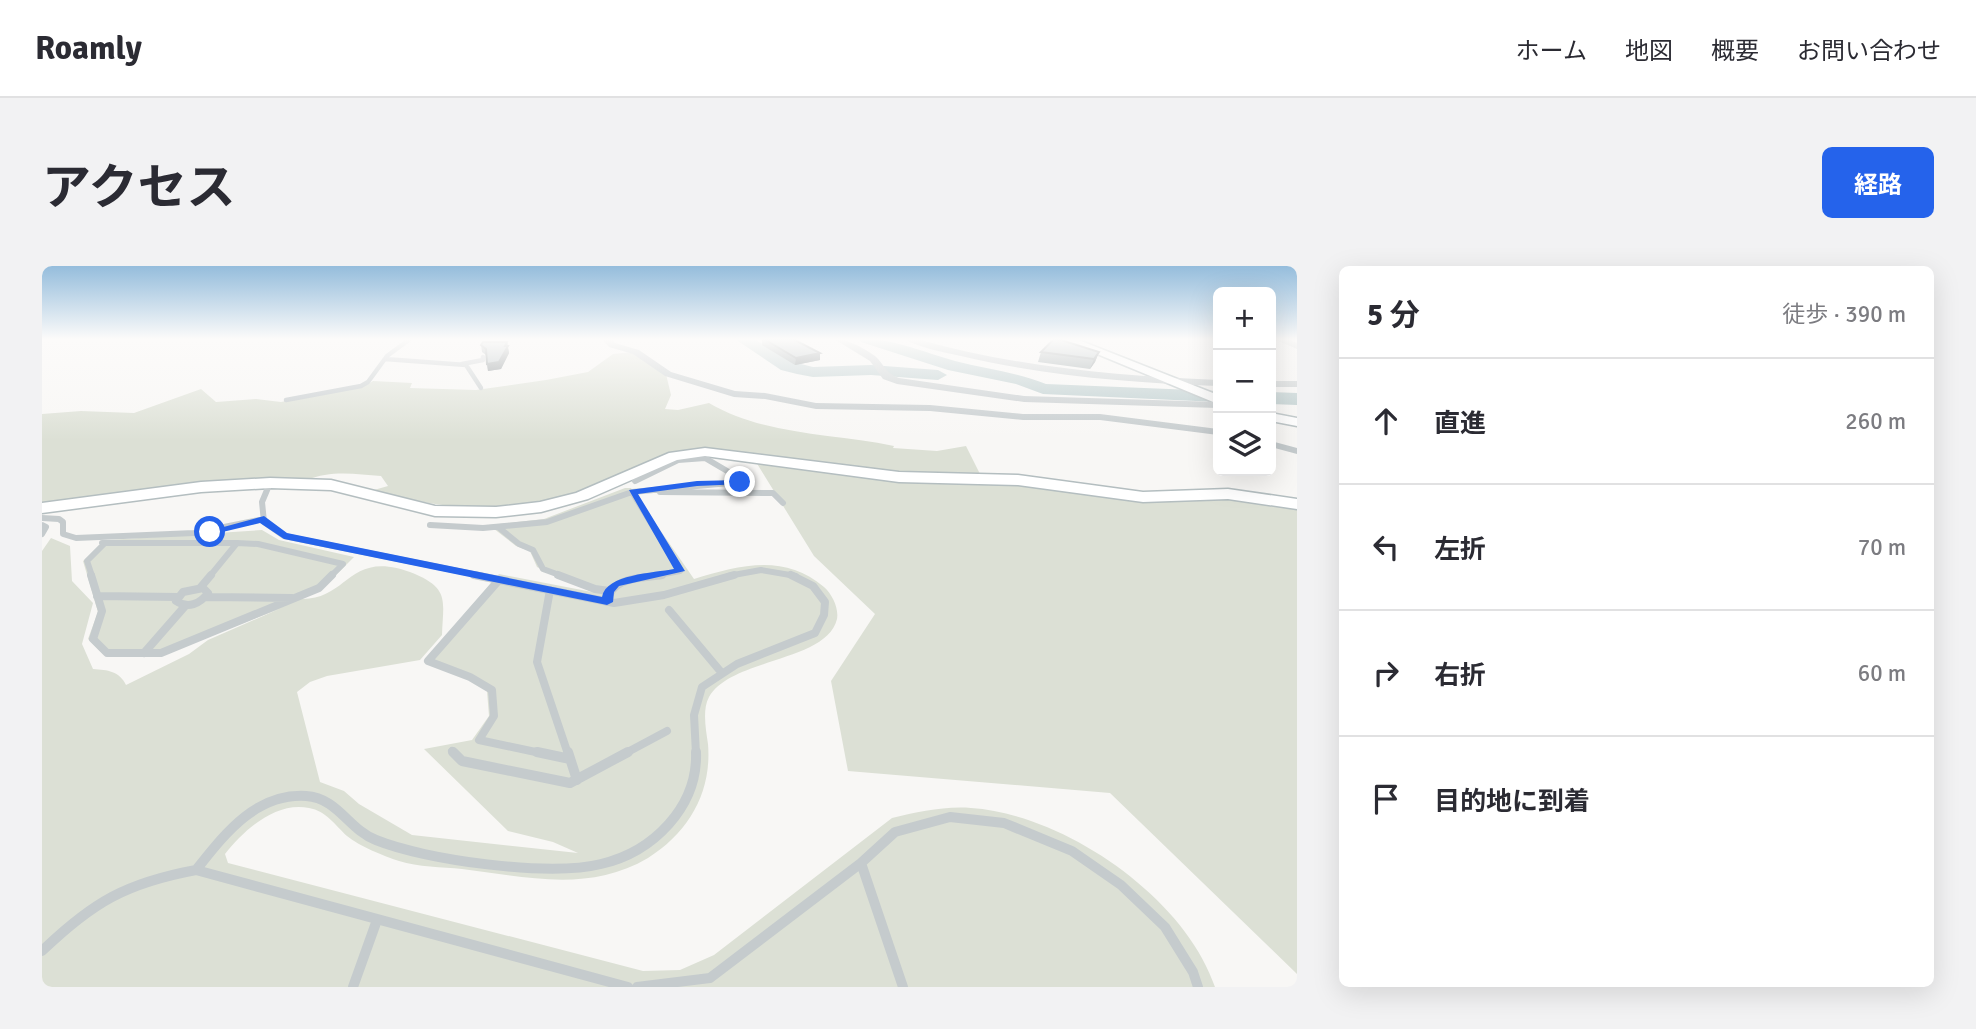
<!DOCTYPE html>
<html lang="ja">
<meta charset="utf-8">
<style>
:root{--surface:#fff;--page:#f2f2f3;--text:#2b2b33;--muted:#7c7c81;--line:#e1e1e2;--accent:#2563eb}
body{margin:0;font-family:Signika,"Noto Sans JP",sans-serif;background:var(--page);color:var(--text)}
.controls{position:absolute;right:21px;top:21px;display:grid;overflow:hidden;border-radius:10px;box-shadow:0 7px 28px #0002}
.controls button{width:63px;height:63px;display:grid;place-items:center;padding:0;border:0;border-bottom:2px solid var(--line);background:var(--surface);color:var(--text);font:35px sans-serif}
.stop{position:absolute;width:21px;height:21px;margin:-16px;border:5px solid #2563eb;border-radius:50%;background:#fff}
.stop.end{background:#2563eb;border-color:#fff;box-shadow:0 2px 7px #0008}
.list{margin:0;padding:0;list-style:none}
h2{display:flex;justify-content:space-between;align-items:center;height:91px;margin:0;padding:0 28px;font-size:30px}
h2 small{font-size:23px;font-weight:400;color:var(--muted)}
.list li{display:grid;grid-template-columns:46px 1fr auto;gap:21px;align-items:center;box-sizing:border-box;height:126px;padding:0 28px;border-top:2px solid var(--line)}
.list b{display:block;font-size:26px;white-space:nowrap}
.list em{font-size:23px;font-style:normal;color:var(--muted)}
.icon{flex:none;width:38px;height:38px;fill:none;stroke:currentColor;stroke-width:2;stroke-linecap:round;stroke-linejoin:round}
.map{position:relative;flex:none;width:1255px;height:721px;overflow:hidden;border-radius:10px}
header{display:flex;align-items:center;gap:42px;box-sizing:border-box;height:98px;padding:0 35px;background:var(--surface);border-bottom:2px solid var(--line)}
header strong{font-size:33px}
nav{display:flex;gap:38px;margin-inline-start:auto;font-size:24px}
.intro{display:flex;align-items:center;justify-content:space-between;box-sizing:border-box;height:168px;padding:0 42px}
h1{margin:0;font-size:49px}
.button{padding:18px 32px;border-radius:10px;background:var(--accent);color:#fff;font-size:24px;font-weight:700}
main{display:flex;gap:42px;padding:0 42px}
aside{flex:1;background:var(--surface);border-radius:10px;box-shadow:0 7px 28px #0002}
.map>svg:first-child{display:block}
.green{fill:#dce0d5}
.lines{fill:none;stroke-linecap:round;stroke-linejoin:round}
.river{fill:#b8cacb;fill-rule:evenodd}
.secondary-casing{stroke:#b4bec0;stroke-width:3}
.lane-far3{stroke:#c5cbcd;stroke-width:4.5}
.lane-far2{stroke:#c5cbcd;stroke-width:6}
.lane-far1{stroke:#c5cbcd;stroke-width:8}
.lane{stroke:#c5cbcd;stroke-width:10}
.street{fill:#c5cbcd;fill-rule:evenodd}
.secondary{fill:#fff;fill-rule:evenodd}
.wall{fill:#919d9f}
.shaded-wall{fill:#767f82}
.building{fill:#a9b6b9;stroke:#767f82;stroke-width:2}
.route{fill:#2563eb}
</style>
<header>
<strong>Roamly</strong>
<nav><a>ホーム</a><a>地図</a><a>概要</a><a>お問い合わせ</a></nav>
</header>
<div class="intro"><h1>アクセス</h1><a class="button">経路</a></div>
<main>
<div class="map">
<svg width="1255" height="721" viewBox="0 0 1255 721">
<rect width="100%" height="100%" fill="#f8f7f5"/>
<path class="green" d="M591,86L624,108L629,129L623,143L636,144L667,137C724,170 789,167 852,180L851,182L895,185L924,180L939,210L861,209L655,183C616,186 580,210 544,224C475,251 402,245 332,224L346,220L339,210C314,208 288,204 265,214L0,238V148L39,145L92,147L159,123L174,136L214,133L239,136L326,118L331,115L370,117L368,122L434,124L504,114L546,106L571,88Z
M714,196L1176,231L1255,240V708L1068,527L806,505L789,415L833,348L772,290Z
M583,222H589L652,313C697,299 743,287 782,321C790,328 797,342 795,353C785,396 689,392 667,431C660,444 664,464 666,478C670,526 647,566 606,592C547,627 484,611 420,603C400,601 376,601 357,595C342,590 317,580 305,570C293,559 284,545 267,542C234,535 202,564 183,588L186,597L601,705L638,704L672,689L850,552C876,546 902,540 929,542C1022,548 1143,631 1173,721H0V285L9,272L28,280L30,315L51,337L40,378L51,403C66,404 77,405 84,419L147,388L166,374L237,343L121,389L61,388L46,373L56,346L41,295L66,274L220,264L237,274L312,291L281,322L259,333C308,334 306,281 373,308C408,323 401,336 400,369L378,394L285,410L268,416L255,426L278,516L302,525L317,538L370,569L536,587L511,576L466,565L382,483L430,474L447,450L445,425L432,415L382,395L457,308L550,326L495,301L488,285L474,280L447,259L502,253Z"/>
<g class="lines">
<path class="river" d="M693,73H712L751,96L771,101L829,99L896,104L905,109L896,114L829,109L771,111L755,108L739,104Z
M817,73C851,72 881,86 913,95C943,103 974,106 1004,118L1176,125V136L1001,128L974,118L906,104L819,76Z
M1229,126L1255,127V139L1229,138Z"/>
<defs>
<path id="secondary" d="M1019,73H1034L1176,129V138Z
M1229,147L1255,152V160L1229,155Z
M663,182L857,206L976,209L1101,226L1186,223L1255,233V243L1186,233L1101,236L976,219L857,216L663,190L635,194L546,233L499,246L454,251L393,250L289,224L228,222L159,226L0,247V237L159,216L228,212L289,214L393,240L454,241L498,236L534,227L627,187Z"/>
</defs>
<use href="#secondary" class="secondary-casing"/>
<path class="lane-far3" d="M343,93L424,99L439,122
M420,98L441,94V91
M244,134L319,120L326,116L345,90L368,73"/>
<path class="lane-far2" d="M228,217L220,236L222,256L242,270L441,310
M590,226L698,216L697,212L663,192L636,194L593,215
M618,226L731,227L741,237
M0,252L17,253L21,256V268L34,272L152,267L222,253
M0,259L4,261L0,268
M388,259L441,262L505,256L590,226L638,305L611,310
M456,261L477,278L491,284L501,303L520,310
M60,277H195L168,310
M195,277L216,278L301,298L289,310
M50,310L45,295L62,278
M686,310L719,304L754,310"/>
<path class="lane-far1" d="M49,309L60,345L51,373L65,387H119L277,322L290,309
M432,309L572,337L622,329L692,309
M516,309L553,323L567,325
M457,314L386,395L428,411L450,424L452,450L437,474L503,488
M158,322L169,309
M161,322L166,327C158,338 146,343 134,335L141,326Z
M508,324L495,396L526,488
M55,330L136,331
M164,331L250,332
M565,336C570,310 598,313 620,309
M627,344L679,406
M102,387L144,339
M410,485L413,488
M582,488L625,465
M654,488L652,449L660,421L695,398L773,367L782,349L783,336L771,320L749,309"/>
<path class="lane" d="M411,486L420,495L528,517L586,486
M495,486L528,493
M526,486L535,514
M819,597L861,721
M154,604C182,569 213,527 264,530C296,532 306,563 334,574C383,594 507,611 559,598C611,586 656,541 654,486
M0,685C51,636 84,617 154,604L586,721
M311,721L335,654
M595,721L668,712L819,597L853,566L908,551L962,557L1030,585L1079,619L1123,661L1151,706L1156,721"/>
<path class="street" d="M560,73H569L573,77L597,84L629,106L693,125L723,127L774,137L888,139L981,148H1058L1176,163V169L1058,154H981L888,145L774,143L723,133L692,131L623,110L591,88L567,81Z
M792,73C805,73 822,82 833,90C842,98 844,108 857,112L982,130L1176,136V142L982,136L855,118L841,113L828,95Z
M863,73H875C974,101 1074,110 1176,114V120C1090,117 1003,110 919,90C901,86 878,82 863,73Z
M1232,73H1243L1255,77V83Z
M1229,115H1255V121H1229Z
M1229,175L1255,182V188L1229,181Z"/>
<use href="#secondary" class="secondary"/>
</g>
<path class="wall" d="M720,73H751L778,94L753,99L720,79Z
M465,76L467,87L459,103L446,105L444,89L440,86L439,79Z
M999,86H1057L1053,96L1048,103L996,96Z"/>
<path class="shaded-wall" d="M465,76L467,87L459,103L446,105L445,98L463,80Z
M1057,86L1053,96L1048,103L1052,93Z
M778,87V94L753,99L754,92Z"/>
<path class="building" d="M722,73H751L778,87L754,92Z
M1012,73H1016L1057,86L1052,93L999,86Z
M441,76H465L463,80H466L457,96L445,98L444,83L439,79Z"/>
<linearGradient id="sky" x2="0" y2="1"><stop stop-color="#95bddc"/><stop offset="0.42" stop-color="#fcfbfa"/><stop offset="1" stop-color="#fcfbfa" stop-opacity="0"/></linearGradient>
<rect width="1255" height="174" fill="url(#sky)"/>
<path class="route" d="M698,214L701,218L655,220L596,228L643,305L577,320L572,326L571,336L565,339L242,273L218,257L168,269L163,266L222,250L245,267L560,331C564,308 612,307 632,303L587,224L655,215Z"/>
</svg>
<div class="controls">
<button>+</button>
<button>−</button>
<button><svg class="icon" aria-label="layers" viewBox="0 0 24 24"><path d="M12 4l9 5-9 5-9-5zM3 14l9 5 9-5"/></svg></button>
</div>
<div class="stop" style="left:168px;top:266px"></div>
<div class="stop end" style="left:698px;top:216px"></div>
</div>
<aside>
<h2>5 分<small>徒歩 · 390 m</small></h2>
<ul class="list">
<li><svg class="icon" aria-label="ahead" viewBox="0 0 24 24"><path d="M12 20V5M6 11l6-6 6 6"/></svg><div><b>直進</b></div><em>260 m</em></li>
<li><svg class="icon" aria-label="left" viewBox="0 0 24 24"><path d="M17 20v-9H6M10 6l-5 5 5 5"/></svg><div><b>左折</b></div><em>70 m</em></li>
<li><svg class="icon" aria-label="right" viewBox="0 0 24 24"><path d="M7 20v-9h11M14 6l5 5-5 5"/></svg><div><b>右折</b></div><em>60 m</em></li>
<li><svg class="icon" aria-label="arrive" viewBox="0 0 24 24"><path d="M6 21V4h12l-3 4 3 4H6"/></svg><div><b>目的地に到着</b></div></li>
</ul>
</aside>
</main>
